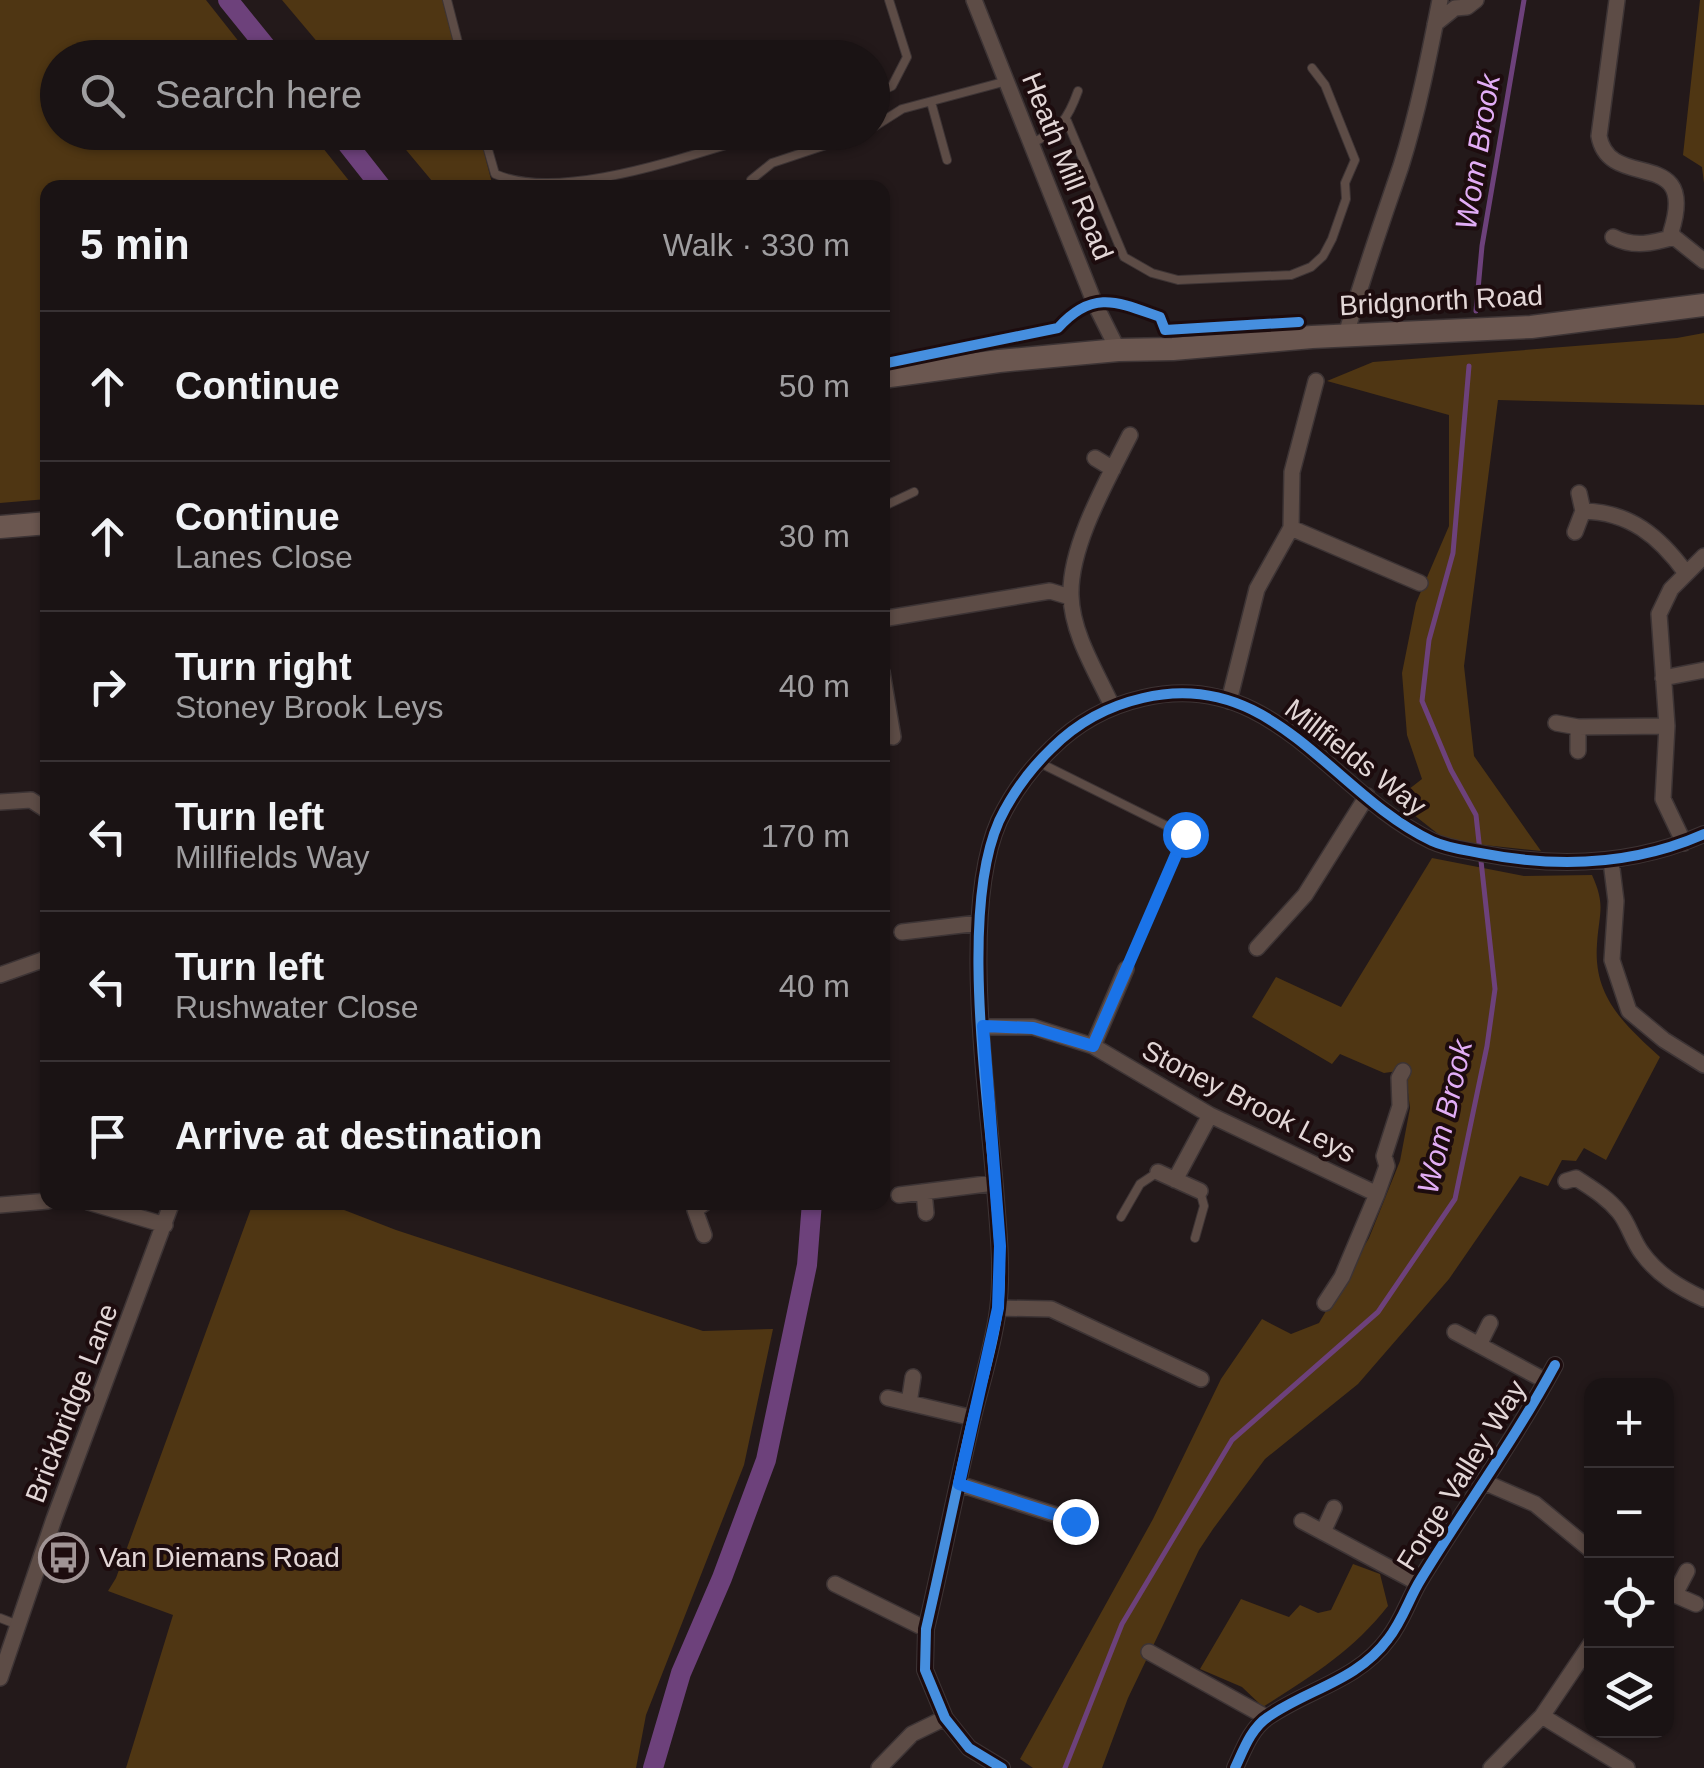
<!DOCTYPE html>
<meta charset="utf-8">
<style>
:root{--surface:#1a1314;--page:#272022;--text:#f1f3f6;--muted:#9f9ea0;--line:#383234}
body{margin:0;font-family:Helvetica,sans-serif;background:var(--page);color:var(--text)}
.controls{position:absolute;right:30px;bottom:30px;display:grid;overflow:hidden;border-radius:20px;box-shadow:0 2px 8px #0004}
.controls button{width:90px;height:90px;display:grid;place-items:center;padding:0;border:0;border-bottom:2px solid var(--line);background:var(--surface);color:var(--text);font:50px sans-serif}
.stop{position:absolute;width:30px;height:30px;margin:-22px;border:8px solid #1a73e8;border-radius:50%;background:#fff}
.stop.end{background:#1a73e8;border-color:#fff;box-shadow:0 2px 10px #0008}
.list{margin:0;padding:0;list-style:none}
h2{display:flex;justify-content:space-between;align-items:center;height:130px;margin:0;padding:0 40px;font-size:42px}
h2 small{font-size:32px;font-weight:400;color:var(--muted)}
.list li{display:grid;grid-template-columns:65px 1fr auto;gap:30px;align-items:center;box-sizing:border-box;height:150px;padding:0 40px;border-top:2px solid var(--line)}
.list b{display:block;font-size:38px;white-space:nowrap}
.list p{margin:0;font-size:32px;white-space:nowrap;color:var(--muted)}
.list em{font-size:32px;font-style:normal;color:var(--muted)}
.icon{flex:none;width:55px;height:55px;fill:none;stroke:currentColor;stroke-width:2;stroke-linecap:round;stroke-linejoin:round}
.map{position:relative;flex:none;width:1704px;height:1768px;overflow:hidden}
.search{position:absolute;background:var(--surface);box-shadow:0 2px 8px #0004;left:40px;top:40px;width:850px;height:110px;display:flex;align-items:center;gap:25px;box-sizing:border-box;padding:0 35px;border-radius:55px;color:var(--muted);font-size:38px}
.panel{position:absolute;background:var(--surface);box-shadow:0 2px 8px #0004;left:40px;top:180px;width:850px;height:1030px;border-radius:20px}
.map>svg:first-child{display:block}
.green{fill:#4f3613}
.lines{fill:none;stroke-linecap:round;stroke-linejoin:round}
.stream{stroke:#6d417b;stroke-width:5}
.canal{stroke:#6d417b;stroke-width:20}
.lane-casing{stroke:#3d3435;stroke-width:10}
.street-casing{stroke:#3d3435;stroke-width:18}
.secondary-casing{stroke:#3d3435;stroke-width:25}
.lane{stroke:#5d4c46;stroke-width:8}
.street{stroke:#5d4c46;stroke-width:15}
.secondary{stroke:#6b5750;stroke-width:22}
.cycleway-casing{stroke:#1d0c0e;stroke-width:16}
.cycleway{stroke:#468fdf;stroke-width:10}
.route{stroke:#1a73e8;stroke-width:12}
.labels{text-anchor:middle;stroke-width:8;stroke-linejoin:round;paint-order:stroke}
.street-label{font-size:28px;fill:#e3d7d7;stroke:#1d0c0e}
.poi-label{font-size:28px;fill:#e3d7d7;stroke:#1d0c0e;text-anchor:start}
.water-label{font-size:30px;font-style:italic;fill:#e2adf6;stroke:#1d0c0e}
</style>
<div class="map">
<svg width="1704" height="1768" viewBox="0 0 1704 1768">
<rect width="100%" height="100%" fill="#23191a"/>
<path class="green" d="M0,0H206L251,57L58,58V132L311,133L354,187L48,188L47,499L0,503Z
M282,0H444L459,57H330Z
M1700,0H1704V183L1702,167L1683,155Z
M392,133H479L493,187H437Z
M1704,333V405L1498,400L1464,666L1474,756L1541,851L1447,841L1395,800L1422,779L1407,735L1402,673L1416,603L1449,526V415L1327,381L1373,362L1677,338Z
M1432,858L1524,876L1592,875C1606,906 1599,912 1597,944C1593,997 1624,1024 1660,1057L1606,1160L1584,1148L1576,1161L1562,1160L1548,1186L1520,1176L1449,1279L1358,1384L1265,1459L1213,1529L1199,1550L1128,1698L1102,1768H1033L1020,1759L1153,1519L1221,1379L1262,1319L1291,1334L1319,1323L1369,1238L1400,1161L1410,1108L1405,1070L1384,1073L1340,1054L1332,1064L1252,1017L1276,977L1341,1007Z
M253,1203H326L396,1230L703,1331L773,1329L744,1465L646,1715L636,1768H126L173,1615L108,1591L116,1578Z
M1353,1564L1380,1574L1388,1606C1353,1651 1310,1677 1263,1707L1242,1687L1200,1669L1241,1599L1289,1617L1300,1605L1318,1613L1331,1610Z"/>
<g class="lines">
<path class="stream" d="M1476,311L1482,246L1524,0
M1065,1768L1122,1624L1232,1440L1378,1312L1455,1199L1487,1046L1495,989L1476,815L1451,770L1422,701L1429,640L1453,553L1469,366"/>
<path class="canal" d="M228,0L275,58
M338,132L382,188
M653,1768L681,1673L722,1578L766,1460L807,1265L812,1202"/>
<defs>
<path id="lane" d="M447,0L462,58
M872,95L892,86L907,57L889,0
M931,102L947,160
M1067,121L1124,257L1152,273L1178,280L1291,275L1311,267L1323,256L1332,239L1346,199L1345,183L1355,160L1325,85L1312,68
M872,128L902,109L1007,81
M483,132L495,174C563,204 697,152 769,132
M1032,143C1060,130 1068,119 1078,91
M753,188L751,180L772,163L865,132
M882,507L914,492
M1038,762L1185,835L1126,969
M1121,1217L1140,1184L1158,1172
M1195,1238L1204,1206L1200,1191
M0,1618L18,1625"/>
<path id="street" d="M974,0L1095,304L1118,350
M1617,0L1599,136C1609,193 1699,144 1671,232L1674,237
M1435,24L1455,8L1467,7L1476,0
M1613,237C1634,248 1653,243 1674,237L1704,261
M1346,335C1362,278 1382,222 1401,166C1418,112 1429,56 1440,0
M1095,458L1113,469
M1583,511C1630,512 1659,536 1686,573
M1291,528L1420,583
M1575,532L1583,511L1579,493
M882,619L1050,591L1070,597
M882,672L893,737
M1663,678L1704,670
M1229,701L1257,589L1291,528L1292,472L1316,381
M1112,706C1097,673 1072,634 1071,596C1069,546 1108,479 1130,435
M1556,723L1578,727L1667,726
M1578,727V751
M0,802L31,800L48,811
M1684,843L1663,799L1667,726L1659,614L1671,589L1704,556
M1611,861L1616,901L1612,960L1629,1011L1664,1040L1704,1065
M902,932L979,923
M1257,948L1305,895L1367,796
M0,975L48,958
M983,1027H1033L1093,1046L1210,1115L1377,1194
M1093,1046L1126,969
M1158,1172L1200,1191
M1175,1180L1210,1115
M1566,1181L1576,1178C1591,1188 1607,1197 1619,1212C1629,1224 1632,1240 1642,1253C1658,1275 1680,1288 1704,1299
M924,1192L926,1213
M899,1195L994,1183
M88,1202L165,1225
M0,1205L48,1201
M704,1235L695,1210L706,1202
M1325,1303L1342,1277L1377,1194L1387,1166L1384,1156L1400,1106L1399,1078L1403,1071
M998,1308L1051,1309L1201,1379
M1455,1332L1546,1381
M1479,1345L1490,1323
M888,1398L973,1418
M909,1403L913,1377
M1484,1482L1535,1504L1592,1551
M959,1484L1075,1521
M1302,1521L1418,1583
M1323,1532L1334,1508
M835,1584L926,1629
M1666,1591L1696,1604
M1676,1592L1687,1571
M1149,1652L1266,1717
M0,1678L54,1519L172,1202
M1542,1716L1627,1768
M879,1768L912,1734L945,1718
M1002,1768L969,1748L945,1718L925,1670L926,1629C942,1560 956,1490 972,1421C981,1384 993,1348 998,1309C1003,1269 998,1227 995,1187C987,1089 960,909 999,821C1012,794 1030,769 1052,748C1078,722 1108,706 1143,698C1274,667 1331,793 1432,841C1447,848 1464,850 1480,853C1556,868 1632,866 1704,834
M1235,1768C1243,1751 1251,1728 1268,1717C1308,1689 1357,1681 1388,1639C1403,1620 1409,1598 1421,1579C1465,1507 1515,1439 1555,1365
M1491,1768L1542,1716L1592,1642"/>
<path id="secondary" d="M882,377L999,361L1118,350L1173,349L1312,337L1531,327L1704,305
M0,527L48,523"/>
</defs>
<use href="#lane" class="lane-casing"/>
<use href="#street" class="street-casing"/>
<use href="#secondary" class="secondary-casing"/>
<use href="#lane" class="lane"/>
<use href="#street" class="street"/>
<use href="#secondary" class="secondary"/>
<defs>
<path id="cycleway" d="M882,364L1058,328C1093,289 1118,302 1160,317L1165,330L1299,322
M1002,1768L969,1748L945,1718L925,1670L926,1629C942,1560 956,1490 972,1421C981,1384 993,1348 998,1309C1003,1269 998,1227 995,1187C987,1089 960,909 999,821C1012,794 1030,769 1052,748C1078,722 1108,706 1143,698C1274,667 1331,793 1432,841C1447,848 1464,850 1480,853C1556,868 1632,866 1704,834
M1235,1768C1243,1751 1251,1728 1268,1717C1308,1689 1357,1681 1388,1639C1403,1620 1409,1598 1421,1579C1465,1507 1515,1439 1555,1365"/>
</defs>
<use href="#cycleway" class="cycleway-casing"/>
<use href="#cycleway" class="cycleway"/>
</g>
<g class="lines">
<path class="route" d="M1075,1521L959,1484L998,1308L1000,1246L983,1026L1033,1028L1093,1046L1185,834"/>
</g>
<defs>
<symbol id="bus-ring" viewBox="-11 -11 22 22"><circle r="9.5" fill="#1d0c0e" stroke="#a09495" stroke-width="1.5"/><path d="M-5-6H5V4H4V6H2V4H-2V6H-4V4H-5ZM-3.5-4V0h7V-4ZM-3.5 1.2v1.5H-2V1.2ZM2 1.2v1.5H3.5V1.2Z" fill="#a09495"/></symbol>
</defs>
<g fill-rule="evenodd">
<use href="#bus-ring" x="36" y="1530" width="55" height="55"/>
</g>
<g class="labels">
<g class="street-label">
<text transform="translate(1068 166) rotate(68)" y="10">Heath Mill Road</text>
<text transform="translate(1441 300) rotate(-3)" y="10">Bridgnorth Road</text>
<text transform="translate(1356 757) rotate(38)" y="10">Millfields Way</text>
<text transform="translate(1249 1101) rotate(27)" y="10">Stoney Brook Leys</text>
<text transform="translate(71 1403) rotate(-69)" y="10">Brickbridge Lane</text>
<text transform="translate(1461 1475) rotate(-58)" y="10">Forge Valley Way</text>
</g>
<g class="poi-label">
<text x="99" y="1567">Van Diemans Road</text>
</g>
<g class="water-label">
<text transform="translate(1478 152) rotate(-81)" y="10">Wom Brook</text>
<text transform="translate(1445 1117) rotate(-77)" y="10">Wom Brook</text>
</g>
</g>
</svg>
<div class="controls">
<button>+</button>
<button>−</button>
<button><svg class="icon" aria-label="locate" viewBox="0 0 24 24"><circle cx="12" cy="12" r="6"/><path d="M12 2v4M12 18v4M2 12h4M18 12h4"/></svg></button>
<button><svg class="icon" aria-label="layers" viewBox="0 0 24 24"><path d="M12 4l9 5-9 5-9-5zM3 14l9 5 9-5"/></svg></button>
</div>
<div class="stop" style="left:1185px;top:834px"></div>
<div class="stop end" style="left:1075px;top:1521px"></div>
<div class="search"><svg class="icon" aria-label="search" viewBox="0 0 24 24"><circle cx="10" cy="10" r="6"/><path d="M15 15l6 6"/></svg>Search here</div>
<section class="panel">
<h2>5 min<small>Walk · 330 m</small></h2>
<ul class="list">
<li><svg class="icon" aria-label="ahead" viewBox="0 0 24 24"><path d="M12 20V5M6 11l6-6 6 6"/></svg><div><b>Continue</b></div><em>50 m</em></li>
<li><svg class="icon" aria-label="ahead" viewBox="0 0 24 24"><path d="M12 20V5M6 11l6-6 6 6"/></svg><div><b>Continue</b><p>Lanes Close</p></div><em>30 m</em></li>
<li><svg class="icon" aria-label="right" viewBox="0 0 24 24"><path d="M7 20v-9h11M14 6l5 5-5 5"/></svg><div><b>Turn right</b><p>Stoney Brook Leys</p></div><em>40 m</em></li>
<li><svg class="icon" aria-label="left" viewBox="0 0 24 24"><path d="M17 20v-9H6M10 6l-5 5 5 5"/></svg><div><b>Turn left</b><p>Millfields Way</p></div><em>170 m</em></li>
<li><svg class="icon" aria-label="left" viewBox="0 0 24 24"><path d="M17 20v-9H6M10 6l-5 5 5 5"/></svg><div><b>Turn left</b><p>Rushwater Close</p></div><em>40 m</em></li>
<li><svg class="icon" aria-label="arrive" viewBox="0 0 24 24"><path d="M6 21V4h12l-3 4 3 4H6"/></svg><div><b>Arrive at destination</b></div></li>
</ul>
</section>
</div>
